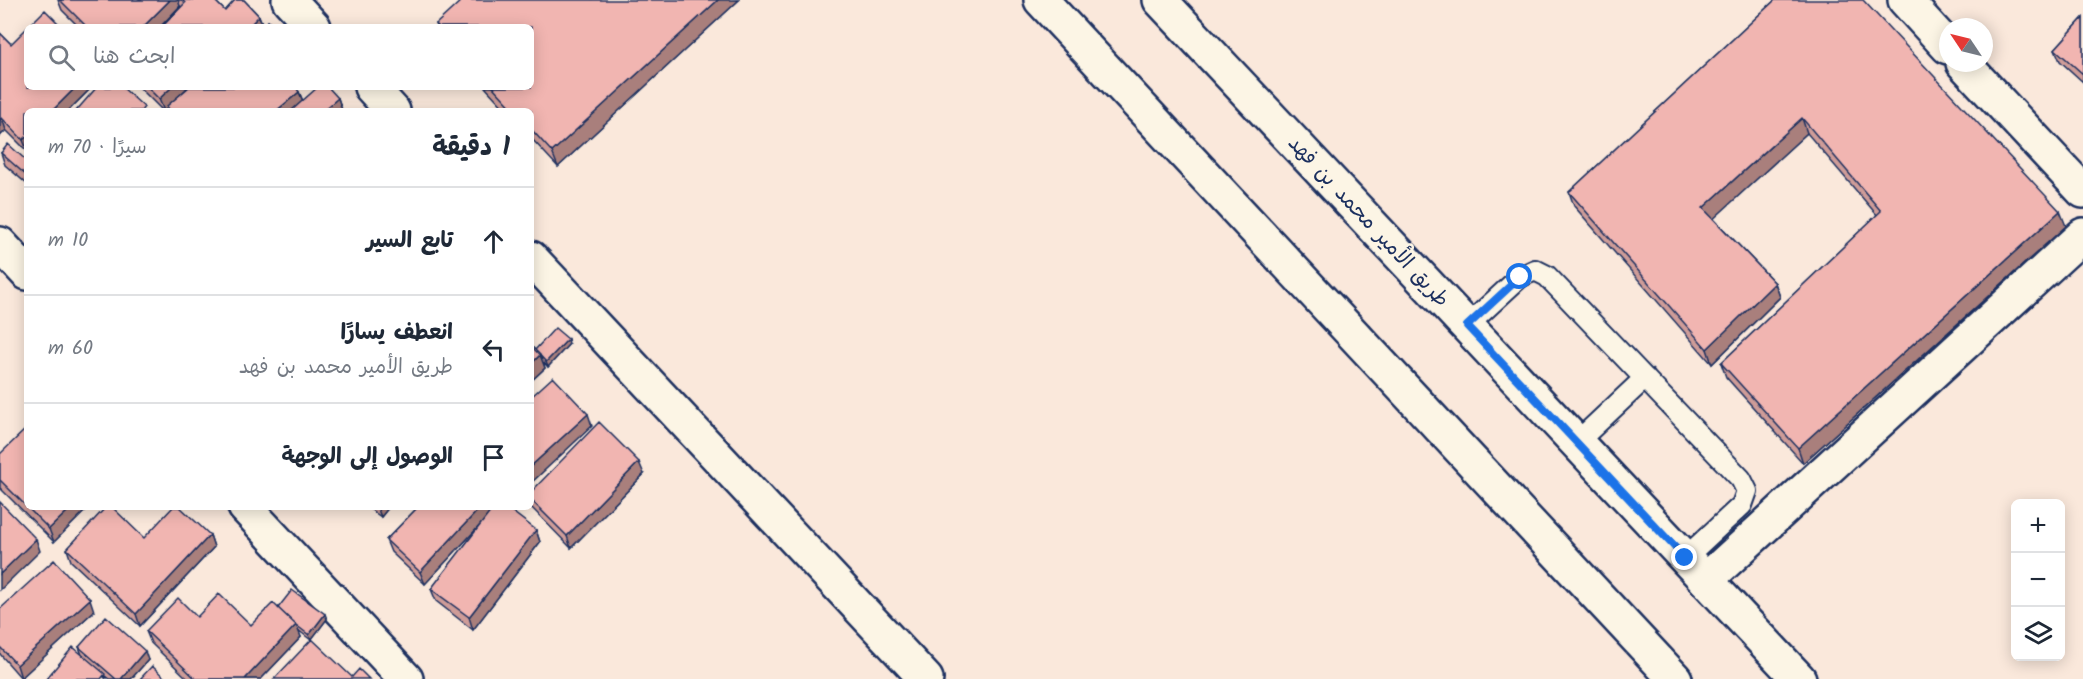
<!DOCTYPE html>
<html lang="ar">
<meta charset="utf-8">
<style>
:root{--surface:#fff;--page:#f2f2f3;--text:#1f2937;--muted:#747a83;--line:#e0e1e3}
body{margin:0;font-family:Kalam,"Playpen Sans Arabic",sans-serif;background:var(--page);color:var(--text);direction:rtl}
.controls{position:absolute;right:18px;bottom:18px;display:grid;overflow:hidden;border-radius:9px;box-shadow:0 3px 15px #0003}
.controls button{width:54px;height:54px;display:grid;place-items:center;padding:0;border:0;border-bottom:2px solid var(--line);background:var(--surface);color:var(--text);font:30px sans-serif}
.compass{position:absolute;left:1939px;top:18px;width:54px;height:54px;border-radius:50%;background:var(--surface);box-shadow:0 3px 15px #0003;rotate:305deg}
.stop{position:absolute;width:18px;height:18px;margin:-14px;border:4px solid #1a73e8;border-radius:50%;background:#fff}
.stop.end{background:#1a73e8;border-color:#fff;box-shadow:0 2px 6px #0008}
.list{margin:0;padding:0;list-style:none}
h2{display:flex;justify-content:space-between;align-items:center;height:78px;margin:0;padding:0 24px;font-size:26px}
h2 small{font-size:20px;font-weight:400;color:var(--muted)}
.list li{display:grid;grid-template-columns:39px 1fr auto;gap:18px;align-items:center;box-sizing:border-box;height:108px;padding:0 24px;border-top:2px solid var(--line)}
.list b{display:block;font-size:22px;white-space:nowrap}
.list p{margin:0;font-size:20px;white-space:nowrap;color:var(--muted)}
.list em{font-size:20px;font-style:normal;color:var(--muted)}
.icon{flex:none;width:33px;height:33px;fill:none;stroke:currentColor;stroke-width:2;stroke-linecap:round;stroke-linejoin:round}
.map{position:relative;flex:none;width:2083px;height:679px;overflow:hidden;direction:ltr}
.search{position:absolute;background:var(--surface);box-shadow:0 3px 15px #0003;left:24px;top:24px;width:510px;height:66px;display:flex;align-items:center;gap:15px;box-sizing:border-box;padding:0 21px;border-radius:9px;color:var(--muted);font-size:22px}
.panel{position:absolute;background:var(--surface);box-shadow:0 3px 15px #0003;left:24px;top:108px;width:510px;height:402px;border-radius:9px;direction:rtl}
.map>svg:first-child{display:block}
.lines{fill:none;stroke-linecap:round;stroke-linejoin:round}
.service-casing{stroke:#1b2f5e;stroke-width:24}
.minor-casing{stroke:#1b2f5e;stroke-width:38}
.tertiary-casing{stroke:#1b2f5e;stroke-width:38}
.service{stroke:#fcf5e5;stroke-width:20}
.minor{stroke:#fcf5e5;stroke-width:33}
.tertiary{stroke:#fcf5e5;stroke-width:33}
.wall{fill:#cf9c98;stroke:#1b2f5e;stroke-width:1.5}
.shaded-wall{fill:#a97f7c;stroke:#1b2f5e;stroke-width:1.5}
.building{fill:#f1b5b1;stroke:#1b2f5e;stroke-width:1.5}
.route{stroke:#1a73e8;stroke-width:8}
.labels{text-anchor:middle;stroke-width:5;stroke-linejoin:round;paint-order:stroke}
.street-label{font-size:21px;fill:#1b2f5e;stroke:#fcf5e5}
</style>
<div class="map">
<svg width="2083" height="679" viewBox="0 0 2083 679">
<rect width="100%" height="100%" fill="#fae8db"/>
<filter id="ink" filterUnits="userSpaceOnUse"><feTurbulence type="fractalNoise" baseFrequency=".0167" numOctaves="2"/><feDisplacementMap in="SourceGraphic" scale="12" xChannelSelector="R" yChannelSelector="G"/><feConvolveMatrix kernelMatrix="1 2 1 2 8 2 1 2 1" color-interpolation-filters="sRGB"/></filter>
<g filter="url(#ink)">
<g class="lines">
<defs>
<path id="service" d="M1467,326L1520,277L1535,270L1547,276L1741,479L1747,491L1742,505L1685,558
M1576,443L1645,378"/>
<path id="minor" d="M289,0L314,27
M1905,0L1948,47
M1963,63L2083,191
M371,87L393,111
M0,244L27,273
M531,258L926,679
M245,507L406,679
M1706,580L2083,235"/>
<path id="tertiary" d="M1041,0L1675,679
M1160,0L1799,679"/>
</defs>
<use href="#service" class="service-casing"/>
<use href="#minor" class="minor-casing"/>
<use href="#tertiary" class="tertiary-casing"/>
<use href="#service" class="service"/>
<use href="#minor" class="minor"/>
<use href="#tertiary" class="tertiary"/>
</g>
<path class="wall" d="M58,0H214L225,11L235,0H244L259,16L263,25L268,21L273,27H162L181,7L180,6L160,27H79L62,10Z
M739,0L558,167L531,138V111H507L485,87H531V27H437L436,24Z
M1775,0L2066,226L1803,463L1726,377L1721,363L1877,215L1807,133L1713,218L1775,283L1780,297L1712,364L1574,206L1569,192Z
M2083,18V82L2060,61L2055,49Z
M0,33L11,44L92,87L68,111H27V151L6,130L0,136Z
M139,87H188L180,95L299,92L303,101L338,98L342,110L341,111H168L167,108L163,111Z
M1,153L27,161V184L5,165Z
M569,344L548,367L543,362L545,368L531,381V346L535,350Z
M0,454L89,507L54,542L0,488Z
M644,474L571,548L531,507V492Z
M367,507H389L381,517Z
M418,507L536,530L540,542L473,630L436,601L431,589L483,522L425,584L391,552L386,540Z
M210,535L214,547L140,626L71,561L67,549L144,538Z
M278,608L327,619L311,640L298,630L301,637L261,679H188L151,643L146,631L197,617L251,625Z
M0,609L94,611L21,678L0,654Z
M79,647L148,660L131,679H109L105,676L106,679L82,655Z"/>
<path class="shaded-wall" d="M170,0H178L180,6L160,27H143Z
M718,0H739L558,167L552,152Z
M259,16L263,27H248Z
M76,87H92L68,111H52Z
M172,87H188L164,111L159,99Z
M299,92L304,104L295,111H276Z
M338,98L342,110L341,111H323Z
M2,118L6,130L0,136V120Z
M1802,118L1807,133L1709,223L1703,208Z
M27,136V150L23,140Z
M2060,211L2066,226L1803,463L1798,448Z
M1775,283L1780,297L1712,364L1707,349Z
M568,339L569,344L548,367L546,362Z
M540,355L545,368L531,381V364Z
M588,414L592,426L531,483V466Z
M639,462L644,474L571,548L567,536Z
M72,507H89L54,542L49,529Z
M377,507H389L381,517Z
M481,507H497L425,584L420,572Z
M536,530L540,542L473,630L469,617Z
M210,535L214,547L140,626L136,614Z
M36,539L40,551L0,590V574Z
M90,599L94,611L21,678L17,665Z
M325,614L327,619L311,640L309,635Z
M296,625L301,637L261,679H245Z
M145,651L148,660L131,679H121Z"/>
<path class="building" d="M60,0H170L143,27H87Z
M182,0H214L225,11L235,0H244L259,16L248,27H162L185,3Z
M462,0H718L552,152L531,129V111H515L493,87H531V27H439L436,24Z
M1775,0H1863L2060,211L1798,448L1721,363L1881,211L1802,118L1703,208L1775,283L1707,349L1569,192Z
M45,10L62,27H28Z
M2083,18V74L2055,49Z
M268,21L273,27H260Z
M27,28V87H76L52,111H27V136L23,140L2,118L0,120V33L11,44Z
M97,87H122L144,107L141,111H76Z
M147,87H172L159,99Z
M189,87H296L299,92L276,111H170L167,106Z
M318,87H328L338,98L323,111H291Z
M8,144L27,161V176L1,153Z
M555,328L568,339L546,362L535,350Z
M531,346L540,355L531,364Z
M553,377L588,414L531,466V397Z
M599,422L639,462L567,536L531,500V492Z
M27,428V507H72L49,529L0,480V454Z
M0,502L36,539L0,574Z
M106,507H112L144,538L173,507H180L210,535L136,614L67,549Z
M418,507H481L420,572L386,540Z
M494,507H506L536,530L469,617L431,589Z
M54,560L90,599L17,665L0,647V609Z
M292,590L325,614L309,635L296,625L278,608Z
M219,594L251,625L273,603L296,625L245,679H196L146,631L178,598L197,617Z
M106,616L145,651L121,679H116L79,647Z
M312,639L352,677L359,669L369,679H274Z
M73,647L105,674L101,679H46Z
M152,666L166,679H140Z"/>
</g>
<g class="lines" filter="url(#ink)">
<path class="route" d="M1520,277L1467,326L1685,558"/>
</g>
<g class="labels">
<g class="street-label">
<text transform="translate(1369 221) rotate(47)" y="7">طريق الأمير محمد بن فهد</text>
</g>
</g>
</svg>
<div class="controls">
<button>+</button>
<button>−</button>
<button><svg class="icon" aria-label="layers" viewBox="0 0 24 24"><path d="M12 4l9 5-9 5-9-5zM3 14l9 5 9-5"/></svg></button>
</div>
<svg class="compass" viewBox="-18 -18 36 36"><path d="M0-13l5 13h-10z" fill="#e53935"/><path d="M0 13l5-13h-10z" fill="#747a83"/></svg>
<div class="stop" style="left:1520px;top:277px"></div>
<div class="stop end" style="left:1685px;top:558px"></div>
<div class="search"><svg class="icon" aria-label="search" viewBox="0 0 24 24"><circle cx="10" cy="10" r="6"/><path d="M15 15l6 6"/></svg>ابحث هنا</div>
<section class="panel">
<h2>1 دقيقة<small>سيرًا · 70 m</small></h2>
<ul class="list">
<li><svg class="icon" aria-label="ahead" viewBox="0 0 24 24"><path d="M12 20V5M6 11l6-6 6 6"/></svg><div><b>تابع السير</b></div><em>10 m</em></li>
<li><svg class="icon" aria-label="left" viewBox="0 0 24 24"><path d="M17 20v-9H6M10 6l-5 5 5 5"/></svg><div><b>انعطف يسارًا</b><p>طريق الأمير محمد بن فهد</p></div><em>60 m</em></li>
<li><svg class="icon" aria-label="arrive" viewBox="0 0 24 24"><path d="M6 21V4h12l-3 4 3 4H6"/></svg><div><b>الوصول إلى الوجهة</b></div></li>
</ul>
</section>
</div>
